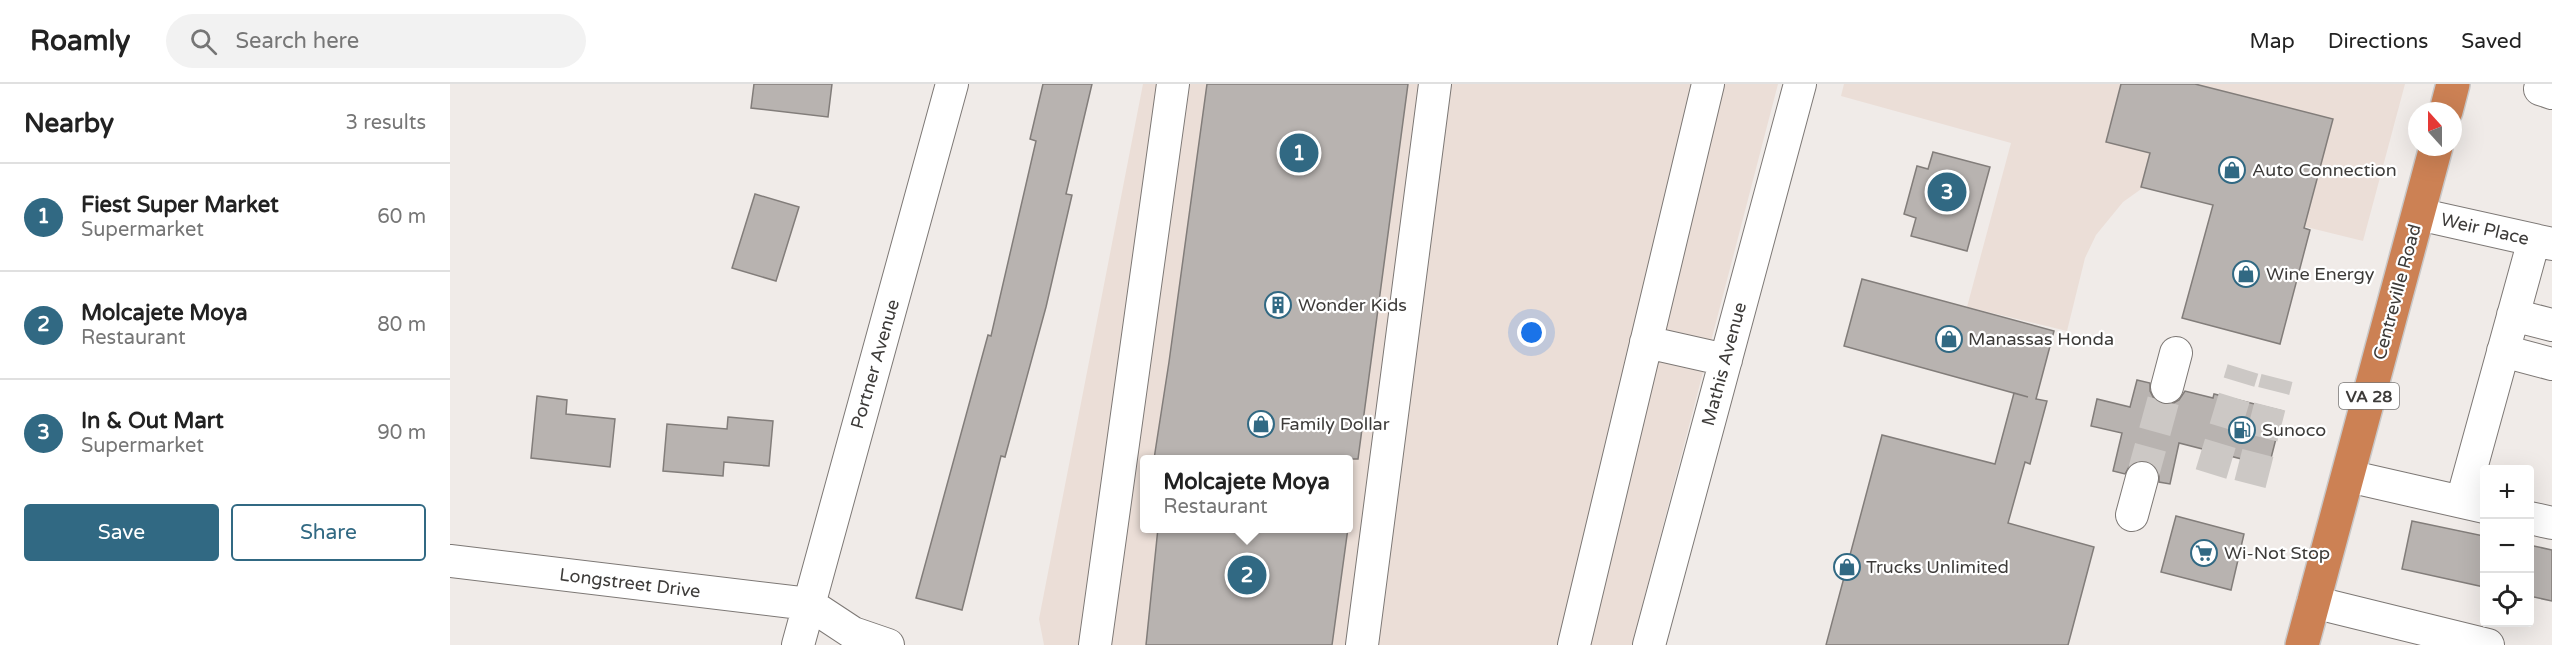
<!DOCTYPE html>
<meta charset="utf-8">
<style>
:root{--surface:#fff;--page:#f2f2f2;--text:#222;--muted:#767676;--line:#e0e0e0;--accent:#316983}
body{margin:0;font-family:"Varela Round",sans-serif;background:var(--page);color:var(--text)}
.controls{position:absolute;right:18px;bottom:18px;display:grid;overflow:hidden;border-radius:6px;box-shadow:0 6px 24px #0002}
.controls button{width:54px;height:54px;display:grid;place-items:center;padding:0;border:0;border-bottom:2px solid var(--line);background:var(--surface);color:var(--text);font:30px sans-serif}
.compass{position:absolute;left:1958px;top:18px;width:54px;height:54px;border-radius:50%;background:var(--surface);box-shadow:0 6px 24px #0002;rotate:339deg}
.you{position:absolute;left:1082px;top:249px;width:21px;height:21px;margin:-15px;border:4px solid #fff;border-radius:50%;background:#1a73e8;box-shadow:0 0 0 9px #1a73e833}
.badge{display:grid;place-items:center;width:39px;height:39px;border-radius:50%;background:var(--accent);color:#fff;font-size:20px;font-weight:700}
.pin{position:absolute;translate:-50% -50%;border:3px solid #fff;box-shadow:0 2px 6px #0006}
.popup{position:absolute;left:690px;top:371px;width:213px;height:78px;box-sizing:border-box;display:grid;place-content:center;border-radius:6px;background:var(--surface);filter:drop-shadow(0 2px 4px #0005);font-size:20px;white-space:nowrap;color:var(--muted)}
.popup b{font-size:22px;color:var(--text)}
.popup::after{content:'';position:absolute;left:50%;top:100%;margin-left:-12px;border:12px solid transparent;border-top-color:var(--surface)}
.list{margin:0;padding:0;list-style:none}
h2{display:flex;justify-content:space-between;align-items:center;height:78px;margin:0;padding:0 24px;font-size:26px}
h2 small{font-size:20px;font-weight:400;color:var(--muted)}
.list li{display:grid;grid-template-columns:39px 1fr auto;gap:18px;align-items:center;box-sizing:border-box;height:108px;padding:0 24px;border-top:2px solid var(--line)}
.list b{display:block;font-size:22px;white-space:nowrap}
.list p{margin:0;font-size:20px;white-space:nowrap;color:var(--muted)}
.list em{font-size:20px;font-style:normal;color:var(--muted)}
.actions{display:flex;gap:12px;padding:18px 24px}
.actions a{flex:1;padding:14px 0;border:2px solid var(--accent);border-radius:6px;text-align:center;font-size:21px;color:var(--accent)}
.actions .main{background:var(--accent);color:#fff}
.icon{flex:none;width:33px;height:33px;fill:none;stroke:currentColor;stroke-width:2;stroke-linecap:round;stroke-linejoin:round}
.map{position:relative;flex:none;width:2102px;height:561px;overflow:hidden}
header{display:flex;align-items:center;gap:36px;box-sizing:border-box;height:84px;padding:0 30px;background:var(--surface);border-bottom:2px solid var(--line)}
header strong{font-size:28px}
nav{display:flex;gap:33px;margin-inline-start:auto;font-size:21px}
.search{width:420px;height:54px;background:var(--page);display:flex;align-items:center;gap:15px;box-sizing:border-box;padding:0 21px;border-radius:33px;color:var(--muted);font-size:22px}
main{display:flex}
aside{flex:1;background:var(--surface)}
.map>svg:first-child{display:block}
.built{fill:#ebded7;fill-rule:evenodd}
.building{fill:#b8b3b0;stroke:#827d7a;stroke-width:1.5}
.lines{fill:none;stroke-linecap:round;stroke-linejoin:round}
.minor-tunnel{stroke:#ccc8c5;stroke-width:32;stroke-dasharray:32 16;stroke-linecap:butt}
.minor-casing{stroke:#7d7875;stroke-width:34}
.highway-casing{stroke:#c9c8c8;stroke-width:36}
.minor{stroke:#fff;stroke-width:32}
.highway{stroke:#cc8154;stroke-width:33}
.labels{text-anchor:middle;stroke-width:4.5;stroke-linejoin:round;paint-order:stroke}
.shield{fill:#fff;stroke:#777674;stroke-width:1.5}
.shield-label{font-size:16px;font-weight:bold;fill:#3d3b39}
.poi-label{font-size:18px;fill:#3d3b39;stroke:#fff;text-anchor:start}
.street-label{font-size:18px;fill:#3d3b39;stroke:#fff}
</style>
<header>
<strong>Roamly</strong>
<div class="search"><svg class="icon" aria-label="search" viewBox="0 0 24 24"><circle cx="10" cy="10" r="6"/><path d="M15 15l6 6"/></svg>Search here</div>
<nav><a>Map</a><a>Directions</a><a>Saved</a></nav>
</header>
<main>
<aside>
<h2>Nearby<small>3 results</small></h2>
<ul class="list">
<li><span class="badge">1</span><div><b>Fiest Super Market</b><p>Supermarket</p></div><em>60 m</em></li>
<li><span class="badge">2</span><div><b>Molcajete Moya</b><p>Restaurant</p></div><em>80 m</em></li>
<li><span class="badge">3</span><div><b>In &amp; Out Mart</b><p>Supermarket</p></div><em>90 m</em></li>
</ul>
<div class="actions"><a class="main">Save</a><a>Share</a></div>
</aside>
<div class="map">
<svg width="2102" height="561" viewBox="0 0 2102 561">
<rect width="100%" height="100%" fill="#f0ebe8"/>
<path class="built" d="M693,0H1328L1182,561H594L589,535ZM695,376H899V444H695Z
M1394,0H1955L1913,157L1694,103L1673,118L1646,151L1635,174L1617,247L1517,223L1561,59L1391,12Z"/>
<path class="building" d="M304,0H382L378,33L301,24Z
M593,0H642L616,110L622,111L596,223L555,373L551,372L512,526L466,514L538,251L541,252L586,57L580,55Z
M757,0H958L908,375H704L719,278Z
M1671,0H1745L1883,35L1854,144L1860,146L1830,260L1732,234L1763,121L1691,103L1700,69L1656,58Z
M1483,68L1540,83L1517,167L1461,152L1466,134L1454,130L1467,82L1478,85Z
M305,110L349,123L326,197L282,184Z
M1412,195L1604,247L1586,315L1597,317L1580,380L1575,378L1558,439L1644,463L1618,561H1376L1432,351L1545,380L1564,309L1578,313L1394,262Z
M1687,296L1700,299V307L1704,315L1713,320H1722L1729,316L1735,307L1763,314L1764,310L1833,327L1819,382L1729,359L1720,400L1709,398V389L1705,382L1696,377H1688L1680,381L1675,390L1663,387L1672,349L1641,342L1647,315L1680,323Z
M87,312L117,316L116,330L165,335L160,383L81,374Z
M278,333L323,337L319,382L274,378L273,392L213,387L217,340L277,345Z
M1726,432L1794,450L1781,506L1711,488Z
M1962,437L2034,452V503L1952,485Z
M708,444H898L882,561H696Z
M2079,461L2102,466V517L2079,512Z"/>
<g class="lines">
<path class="minor-tunnel" d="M1761,390L1793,285
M1692,394L1717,303
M1800,400L1827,294"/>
<defs>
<path id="minor" d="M2090,5L2102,9
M1968,130L2102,160
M2063,231L2102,241
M1196,258L1276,276
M2053,267L2102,280
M1717,303L1726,269
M1898,392L2034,423
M2012,417L2084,156
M1682,431L1692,394
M2080,434L2102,439
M0,477L359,520L403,549L438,561
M1863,518L2038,561
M348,561L502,0
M645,561L723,0
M912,561L985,0
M1124,561L1258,0
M1199,561L1350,0"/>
<path id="highway" d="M1996,27L2003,0
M1852,561L1986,63"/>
</defs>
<use href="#minor" class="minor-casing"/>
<use href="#highway" class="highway-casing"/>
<use href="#minor" class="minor"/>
<use href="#highway" class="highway"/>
</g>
<defs>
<symbol id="shop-ring" viewBox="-11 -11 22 22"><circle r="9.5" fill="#fff" stroke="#316983" stroke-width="1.5"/><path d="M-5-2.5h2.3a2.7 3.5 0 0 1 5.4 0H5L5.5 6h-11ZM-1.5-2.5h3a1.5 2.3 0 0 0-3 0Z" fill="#316983"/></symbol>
<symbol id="building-ring" viewBox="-11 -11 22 22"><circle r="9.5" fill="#fff" stroke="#316983" stroke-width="1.5"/><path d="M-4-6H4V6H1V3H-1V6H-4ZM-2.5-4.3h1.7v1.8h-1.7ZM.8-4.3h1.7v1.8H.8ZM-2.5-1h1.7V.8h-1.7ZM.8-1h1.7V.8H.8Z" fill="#316983"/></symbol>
<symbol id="fuel-ring" viewBox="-11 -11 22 22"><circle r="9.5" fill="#fff" stroke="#316983" stroke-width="1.5"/><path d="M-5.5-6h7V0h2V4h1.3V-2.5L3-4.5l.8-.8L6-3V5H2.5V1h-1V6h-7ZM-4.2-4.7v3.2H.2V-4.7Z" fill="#316983"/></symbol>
<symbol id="supermarket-ring" viewBox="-11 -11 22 22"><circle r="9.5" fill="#fff" stroke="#316983" stroke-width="1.5"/><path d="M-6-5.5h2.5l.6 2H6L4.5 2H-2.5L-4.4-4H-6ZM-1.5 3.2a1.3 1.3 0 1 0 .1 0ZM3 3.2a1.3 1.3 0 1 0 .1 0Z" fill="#316983"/></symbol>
</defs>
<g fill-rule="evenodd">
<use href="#shop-ring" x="1767" y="71" width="30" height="30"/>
<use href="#shop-ring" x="1781" y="175" width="30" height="30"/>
<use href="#building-ring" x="813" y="206" width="30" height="30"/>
<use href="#shop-ring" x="1484" y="240" width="30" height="30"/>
<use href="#shop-ring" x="796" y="325" width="30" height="30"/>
<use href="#fuel-ring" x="1777" y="331" width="30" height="30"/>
<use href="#supermarket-ring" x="1739" y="454" width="30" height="30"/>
<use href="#shop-ring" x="1382" y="468" width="30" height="30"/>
</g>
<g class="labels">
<rect class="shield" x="1889" y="299" width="60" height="26" rx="4.5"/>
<g class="shield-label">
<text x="1919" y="318">VA 28</text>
</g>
<g class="poi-label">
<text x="1802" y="92">Auto Connection</text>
<text x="1816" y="196">Wine Energy</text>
<text x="848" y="227">Wonder Kids</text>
<text x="1518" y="261">Manassas Honda</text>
<text x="830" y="346">Family Dollar</text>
<text x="1812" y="352">Sunoco</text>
<text x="1774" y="475">Wi-Not Stop</text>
<text x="1416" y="489">Trucks Unlimited</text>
</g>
<g class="street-label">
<text transform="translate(2035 145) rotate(13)" y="6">Weir Place</text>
<text transform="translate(1947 208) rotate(-75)" y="6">Centreville Road</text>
<text transform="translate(425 280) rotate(-74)" y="6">Portner Avenue</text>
<text transform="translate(1274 280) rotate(-75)" y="6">Mathis Avenue</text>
<text transform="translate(180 499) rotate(7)" y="6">Longstreet Drive</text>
</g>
</g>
</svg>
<div class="controls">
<button>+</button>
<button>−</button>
<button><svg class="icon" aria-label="locate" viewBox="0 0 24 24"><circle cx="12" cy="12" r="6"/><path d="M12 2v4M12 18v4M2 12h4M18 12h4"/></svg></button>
</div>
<svg class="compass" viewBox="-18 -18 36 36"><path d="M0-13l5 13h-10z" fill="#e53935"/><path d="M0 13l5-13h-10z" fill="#767676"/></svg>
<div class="you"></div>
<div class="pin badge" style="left:849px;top:69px">1</div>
<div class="pin badge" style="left:797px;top:491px">2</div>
<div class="popup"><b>Molcajete Moya</b>Restaurant</div>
<div class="pin badge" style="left:1497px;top:108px">3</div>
</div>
</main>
